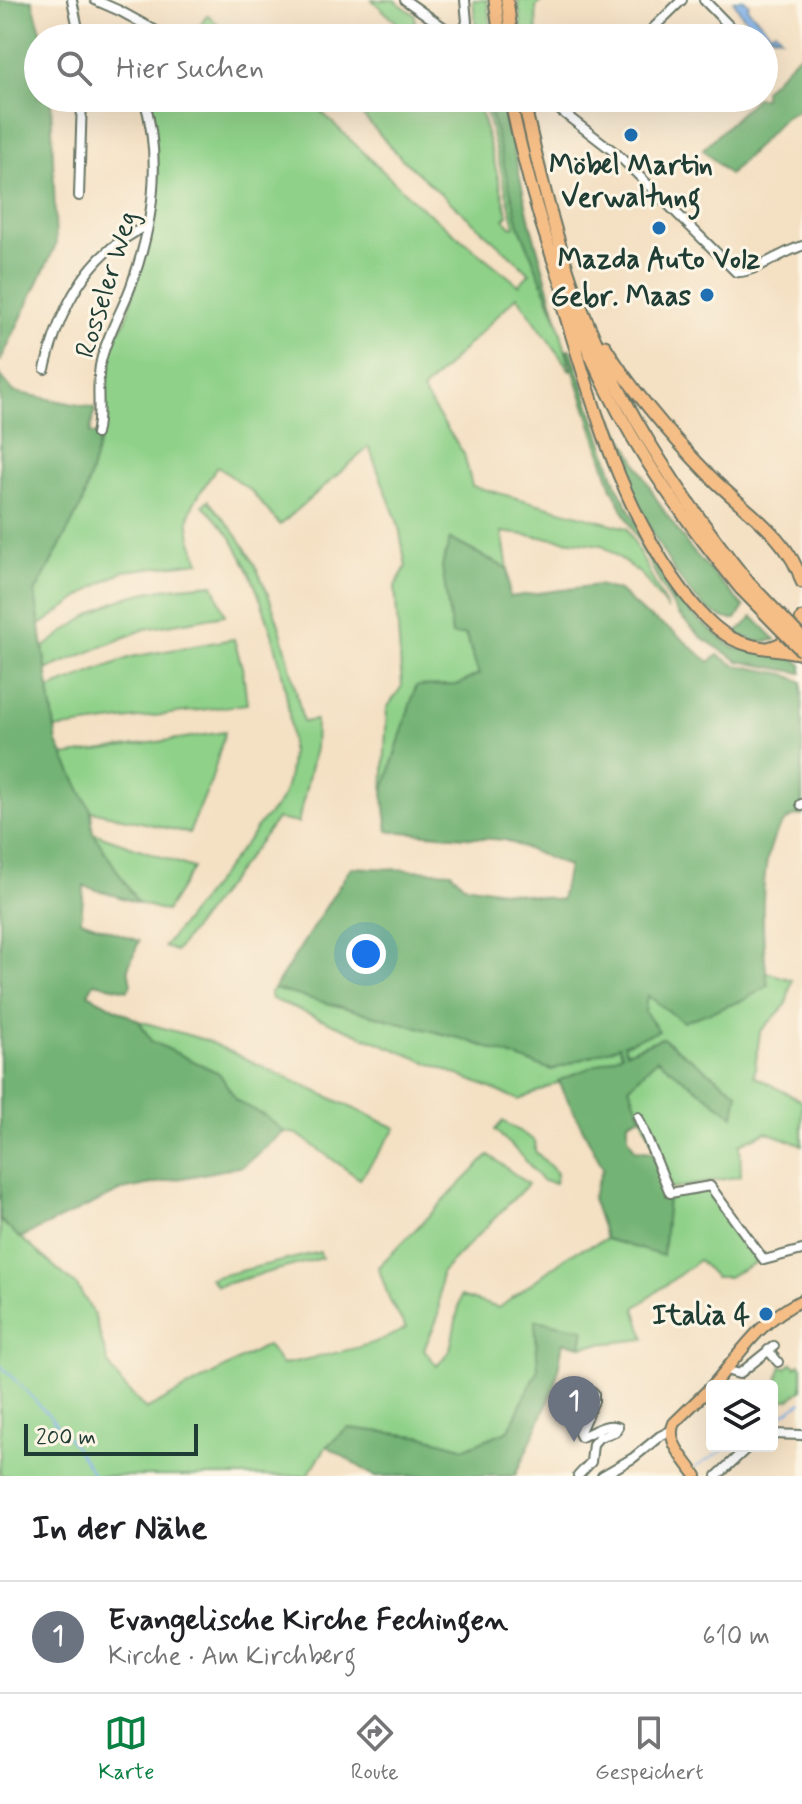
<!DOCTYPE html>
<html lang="de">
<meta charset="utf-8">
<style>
:root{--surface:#fff;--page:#f2f2f2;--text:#202124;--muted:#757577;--line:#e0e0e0;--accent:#0b8043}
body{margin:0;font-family:Mynerve,sans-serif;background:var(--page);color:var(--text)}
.controls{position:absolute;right:24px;bottom:24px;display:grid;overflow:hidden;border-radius:8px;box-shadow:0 8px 32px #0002}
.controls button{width:72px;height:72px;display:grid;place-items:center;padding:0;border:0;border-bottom:2px solid var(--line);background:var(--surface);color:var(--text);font:40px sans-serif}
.scale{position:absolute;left:24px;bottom:20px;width:174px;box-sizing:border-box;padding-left:8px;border:4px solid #1f3d34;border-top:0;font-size:22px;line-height:28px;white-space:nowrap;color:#1f3d34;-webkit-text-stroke:6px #fcf5e5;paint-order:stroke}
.you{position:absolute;left:366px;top:954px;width:28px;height:28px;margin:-20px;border:6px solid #fff;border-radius:50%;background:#1a73e8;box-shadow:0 0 0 12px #1a73e833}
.badge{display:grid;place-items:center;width:52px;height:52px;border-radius:50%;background:var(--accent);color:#fff;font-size:26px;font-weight:700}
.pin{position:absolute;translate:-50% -66px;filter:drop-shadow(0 2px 4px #0008)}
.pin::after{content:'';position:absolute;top:42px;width:28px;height:24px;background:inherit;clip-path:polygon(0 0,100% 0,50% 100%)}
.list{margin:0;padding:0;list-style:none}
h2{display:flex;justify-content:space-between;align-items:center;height:104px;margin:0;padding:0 32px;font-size:34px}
h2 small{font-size:26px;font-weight:400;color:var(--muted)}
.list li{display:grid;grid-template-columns:52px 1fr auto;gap:24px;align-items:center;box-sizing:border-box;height:112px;padding:0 32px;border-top:2px solid var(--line)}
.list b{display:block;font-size:30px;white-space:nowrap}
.list p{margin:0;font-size:26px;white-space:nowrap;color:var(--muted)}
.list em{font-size:26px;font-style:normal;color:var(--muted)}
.icon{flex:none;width:44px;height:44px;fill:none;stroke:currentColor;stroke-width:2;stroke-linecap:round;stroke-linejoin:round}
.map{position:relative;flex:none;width:802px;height:1476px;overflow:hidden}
.search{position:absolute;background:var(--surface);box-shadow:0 8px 32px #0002;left:24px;right:24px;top:24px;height:88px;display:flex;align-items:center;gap:20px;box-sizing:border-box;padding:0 28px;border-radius:44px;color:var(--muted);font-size:30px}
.sheet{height:216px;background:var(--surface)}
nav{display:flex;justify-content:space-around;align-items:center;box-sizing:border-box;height:112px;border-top:2px solid var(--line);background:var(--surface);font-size:22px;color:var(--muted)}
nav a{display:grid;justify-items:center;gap:4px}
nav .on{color:var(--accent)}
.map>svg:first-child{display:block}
.green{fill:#8fd189;stroke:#57875e;stroke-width:2}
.forest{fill:#73b375;stroke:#497854;stroke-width:2}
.water{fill:#7cafe9;stroke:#4e768e;stroke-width:2}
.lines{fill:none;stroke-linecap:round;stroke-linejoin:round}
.stream{stroke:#7cafe9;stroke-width:2}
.minor-casing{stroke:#6a7666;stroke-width:12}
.major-casing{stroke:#6a7666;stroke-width:14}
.highway-casing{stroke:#6a7666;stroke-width:15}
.minor{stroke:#fff;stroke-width:8}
.major{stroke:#f6be87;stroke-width:10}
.highway{stroke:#f6be87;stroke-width:11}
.highway-bridge-casing{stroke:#6a7666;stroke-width:15;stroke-linecap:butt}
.highway-bridge{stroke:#f6be87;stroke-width:11}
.poi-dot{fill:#1f6fb2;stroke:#fcf5e5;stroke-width:3}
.labels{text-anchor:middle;stroke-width:6;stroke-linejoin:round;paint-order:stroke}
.poi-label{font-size:28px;font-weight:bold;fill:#1f3d34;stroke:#fcf5e5}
.street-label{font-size:28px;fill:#1f3d34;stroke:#fcf5e5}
</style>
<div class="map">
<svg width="802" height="1476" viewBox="0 0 802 1476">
<rect width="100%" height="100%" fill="#fcf5e5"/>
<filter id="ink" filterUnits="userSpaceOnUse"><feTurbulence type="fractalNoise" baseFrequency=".0125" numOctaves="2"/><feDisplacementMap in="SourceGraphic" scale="16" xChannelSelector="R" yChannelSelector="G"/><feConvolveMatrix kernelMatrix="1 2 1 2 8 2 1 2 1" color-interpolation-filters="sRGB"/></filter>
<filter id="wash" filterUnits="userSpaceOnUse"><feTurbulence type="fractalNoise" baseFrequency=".006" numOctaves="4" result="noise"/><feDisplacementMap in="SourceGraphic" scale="32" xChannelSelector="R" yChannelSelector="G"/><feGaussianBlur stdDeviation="1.8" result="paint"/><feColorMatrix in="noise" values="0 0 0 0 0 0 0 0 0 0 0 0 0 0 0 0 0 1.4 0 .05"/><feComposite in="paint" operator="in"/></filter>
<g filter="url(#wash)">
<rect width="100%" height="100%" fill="#f4e0c3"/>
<path class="green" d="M372,0H394L415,15V25L408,33Z
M473,0H487L492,38H477Z
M518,0H543L536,7L537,38H523Z
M207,15L235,38H192Z
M153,98H307L416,203L519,285L530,273L401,158L347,98H477L508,215L504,219L512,227L515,226L483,98H487L519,225L558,321L571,372L517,296L422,391L464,454L472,486L627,528L668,610L642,575L602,545L502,532L508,569L450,539L452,635H465L479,674L457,685L416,686L383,793L387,708L402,686L395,586L406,567L399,526L369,447L280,525L251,491L217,466C191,510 178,512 200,562L124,571L93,588L39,626L35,593L82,504L101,436L105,409L103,384L105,362L109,347L126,320L153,222L158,176L150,101Z
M208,500C218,513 231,526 240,540C276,594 289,659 303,722L316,720L315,748L298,823L277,819L176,951L164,947L253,834C260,819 277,810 283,796C308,735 269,603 237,548C229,532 215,518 203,505Z
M213,584L225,615L145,629L45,670L43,648C68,629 94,609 125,598C153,588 183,587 213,584Z
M234,639L243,671L247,704L55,729L49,689L131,657Z
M225,732L211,781L189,833L91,811L63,756Z
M93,833L193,868L166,911L138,903Z
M766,972L792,980L786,1005L760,1032L754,1076L802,1101V1145L766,1132L740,1144L741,1176L672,1189L629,1087L657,1059L734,1116L737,1093L662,1038L626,1052L624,1044L658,1031L644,1012L647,994Z
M274,989L466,1040L552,1070L619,1046L623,1054L519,1100L272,999L270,992Z
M139,1021L205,1040L396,1128L360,1179L297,1134L284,1132L267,1117L237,1101L219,1073L151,1041Z
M503,1121L535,1141V1151L557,1173L555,1183L542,1181L521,1155L495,1130Z
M489,1155L528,1184L441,1273L438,1317L424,1349L437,1366L450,1350L461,1296L499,1308L570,1254L606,1239L663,1255L668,1196L707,1188L757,1262L728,1277H715L699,1260L635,1308L645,1339L581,1346L584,1329L535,1320L538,1369L509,1430L465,1448L426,1437L349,1428L327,1446L307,1476H0V1220L77,1286L94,1314L108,1363L121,1383L146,1410L267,1345L282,1365C322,1355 370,1349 406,1328L390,1301L378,1267Z
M320,1252L322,1258L217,1286L210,1278Z
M792,1363L796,1367L800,1364L802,1367V1389L790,1399L782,1401L777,1382L782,1365L786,1368Z"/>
<path class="forest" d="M0,0H32L43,38H38V98H51L56,245L0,362Z
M802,52V110L787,115L729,175L703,149L756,98H764V90Z
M487,98H502L530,222L558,321L519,225Z
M571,349L617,486L669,584L689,612L734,648L791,656L802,665V673L738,661L701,637L678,614L662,587L612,488L567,350Z
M0,375L14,392L95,408L90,433L101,436L82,504L35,593L57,743L91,811L93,833L138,903L84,886L81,920L139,941L128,968L131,984L128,990L94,983L88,994L139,1021L151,1041L219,1073L237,1101L267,1117L284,1132L243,1166L122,1190L20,1238L0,1220Z
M601,398L658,502L689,547L744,607L736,619C678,626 613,446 596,400Z
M450,539L508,569L509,597L598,585L619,591L643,613L674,632L709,662L718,655L735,665L785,674L802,682V815C750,818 763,951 768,986L744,1000L683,1022L647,995L645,1012L659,1031L624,1044L627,1052L662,1038L738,1093L734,1116L657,1059L629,1087L641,1116L628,1122V1137L635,1150L652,1152L668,1196L663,1256L606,1239L592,1198L603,1168L558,1081L622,1054L619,1046L552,1070L466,1040L274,989L351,867L451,872L464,885L561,900L568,866L505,840L388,831L383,793L416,686L457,685L479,674L466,635H452L442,566Z
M753,617L776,640L758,642L735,634Z
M535,1320L584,1329L581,1346L563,1342L555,1387L515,1476H374L327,1446L348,1428L426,1437L465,1448L509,1430L538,1369Z"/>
<path class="water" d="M733,0H744L749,5L747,8L771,33L775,30L781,37C758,34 743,20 733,0Z"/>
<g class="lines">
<path class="stream" d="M0,1365C34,1399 70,1434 94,1476
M772,1421L802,1402
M696,1467L730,1446"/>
</g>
</g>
<g filter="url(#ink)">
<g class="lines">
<defs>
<path id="minor" d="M72,0L80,38
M95,0L120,11L169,38
M405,0L459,38
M704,0L741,38
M460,38L467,22L465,0
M643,38L682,0
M764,60L766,62
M544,98L617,154L736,272C750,275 784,251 802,246
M566,114L582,98
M79,196L82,98
M45,369C55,325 76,277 111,248C123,239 136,232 148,224
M96,434C102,410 95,385 101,361C107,335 122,311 131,286C153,226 162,160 144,98
M801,804L802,806
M638,1117L670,1193L710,1186L764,1260L802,1250
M768,1350L778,1362
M726,1370L739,1374L774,1346
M578,1408V1399L582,1392L589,1389L594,1393V1401L579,1433L581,1437C593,1432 607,1422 618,1427L615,1432L599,1437L593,1444L591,1462L578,1476
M772,1434L802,1435
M602,1476L633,1458L660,1436L670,1431
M717,1476L749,1446"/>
<path id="major" d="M712,1386C743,1351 758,1322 802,1300
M696,1476C686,1460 665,1442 674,1423L712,1386"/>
<path id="highway" d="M495,0L500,38
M507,0L512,38
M510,98C536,225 577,350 647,461C675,506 707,547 741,589
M523,98C537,161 552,225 573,286C613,395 676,492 748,582
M563,307C592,401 617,495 673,577C689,600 707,624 731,638C754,650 778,648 802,654
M605,346C633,393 671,436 710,476C741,508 789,536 802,582
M768,648C784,644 797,636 802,618"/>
</defs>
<use href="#minor" class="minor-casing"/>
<use href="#major" class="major-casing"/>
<use href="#highway" class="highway-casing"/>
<use href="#minor" class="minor"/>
<use href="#major" class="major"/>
<use href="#highway" class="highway"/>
<defs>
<path id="highway-bridge" d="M748,582L802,638
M741,589L802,651"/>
</defs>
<use href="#highway-bridge" class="highway-bridge-casing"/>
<use href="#highway-bridge" class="highway-bridge"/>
</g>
</g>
<g class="poi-dot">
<circle cx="631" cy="135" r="8"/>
<circle cx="659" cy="228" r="8"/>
<circle cx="707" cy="295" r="8"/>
<circle cx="766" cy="1314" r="8"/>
</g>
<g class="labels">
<g class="poi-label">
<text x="631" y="174">Möbel Martin<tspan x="631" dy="32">Verwaltung</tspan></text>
<text x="659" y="268">Mazda Auto Volz</text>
<text x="691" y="305" text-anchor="end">Gebr. Maas</text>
<text x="750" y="1324" text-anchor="end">Italia 4</text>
</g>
<g class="street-label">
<text transform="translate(105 284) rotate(-73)" y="10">Rosseler Weg</text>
</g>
</g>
</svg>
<div class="controls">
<button><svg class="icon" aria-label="layers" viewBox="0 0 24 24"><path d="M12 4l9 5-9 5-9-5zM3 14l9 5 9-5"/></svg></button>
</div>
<div class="scale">200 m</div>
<div class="you"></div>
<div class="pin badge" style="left:574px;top:1442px;background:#6b7280">1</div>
<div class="search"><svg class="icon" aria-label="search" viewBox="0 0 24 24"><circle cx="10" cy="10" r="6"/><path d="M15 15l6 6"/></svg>Hier suchen</div>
</div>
<section class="sheet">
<h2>In der Nähe<small></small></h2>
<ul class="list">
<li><span class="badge" style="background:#6b7280">1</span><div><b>Evangelische Kirche Fechingen</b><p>Kirche · Am Kirchberg</p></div><em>610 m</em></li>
</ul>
</section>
<nav>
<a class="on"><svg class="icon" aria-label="map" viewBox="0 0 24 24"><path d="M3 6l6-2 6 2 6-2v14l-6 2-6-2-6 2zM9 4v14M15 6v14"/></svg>Karte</a>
<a><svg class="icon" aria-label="directions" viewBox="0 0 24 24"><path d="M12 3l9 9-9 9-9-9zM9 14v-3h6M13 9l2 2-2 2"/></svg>Route</a>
<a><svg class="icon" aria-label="saved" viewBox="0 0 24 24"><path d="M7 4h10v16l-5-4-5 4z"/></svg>Gespeichert</a>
</nav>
